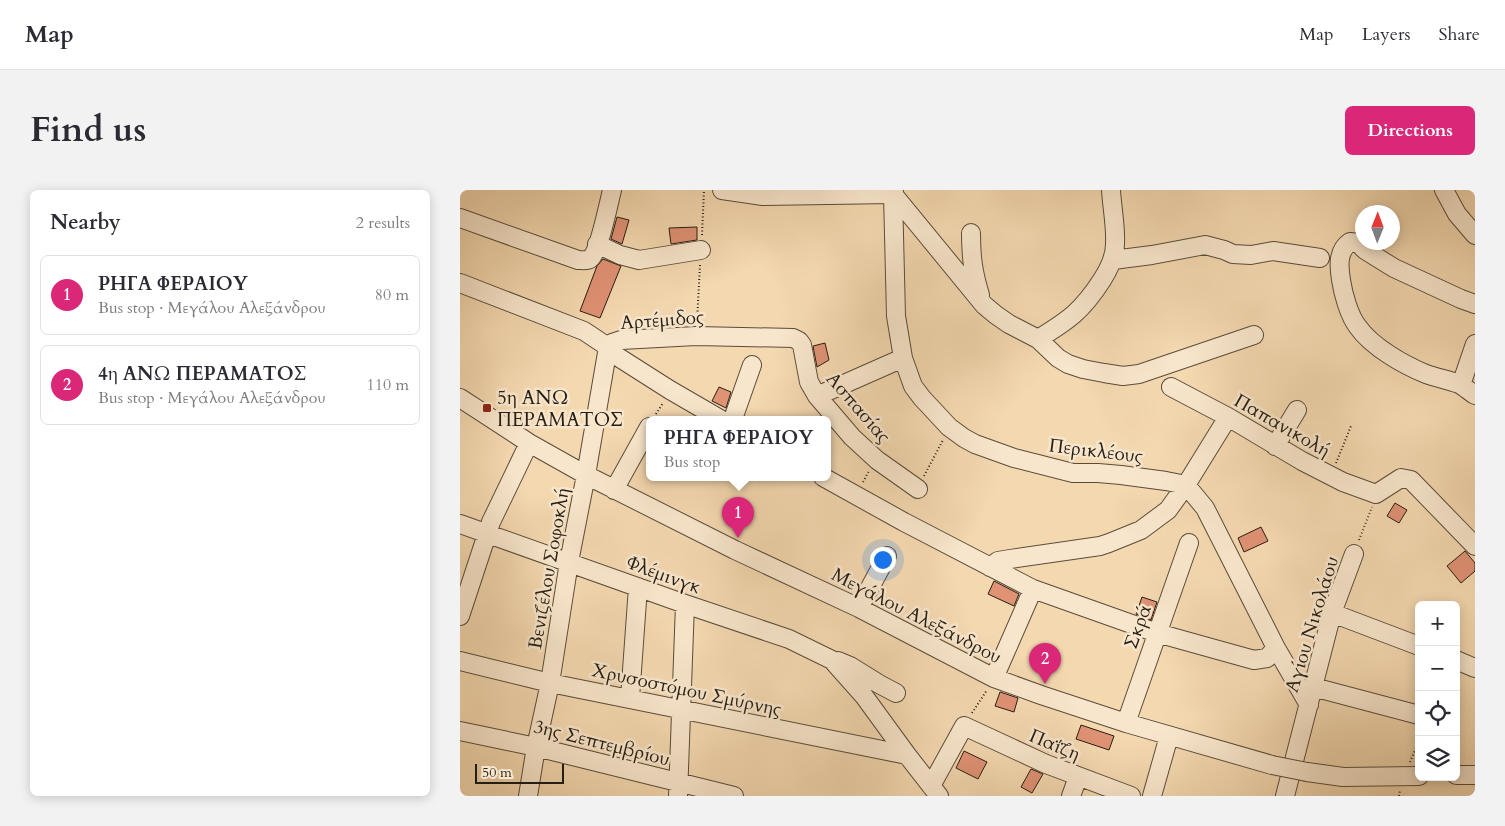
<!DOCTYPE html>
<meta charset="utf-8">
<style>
:root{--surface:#fff;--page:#f2f2f3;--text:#2b2b33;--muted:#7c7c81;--line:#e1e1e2;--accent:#db2777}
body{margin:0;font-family:Cardo,serif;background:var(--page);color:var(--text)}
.controls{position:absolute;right:15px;bottom:15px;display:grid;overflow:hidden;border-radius:8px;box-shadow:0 2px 12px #0003}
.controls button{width:45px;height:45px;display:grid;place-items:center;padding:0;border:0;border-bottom:1px solid var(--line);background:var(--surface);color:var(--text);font:25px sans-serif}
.compass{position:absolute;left:895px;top:15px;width:45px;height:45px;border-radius:50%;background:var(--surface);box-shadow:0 2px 12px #0003;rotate:1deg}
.scale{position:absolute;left:15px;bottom:12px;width:89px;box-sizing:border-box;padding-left:5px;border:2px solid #251e14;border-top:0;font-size:14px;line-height:18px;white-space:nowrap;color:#251e14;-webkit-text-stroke:4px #f8e6cc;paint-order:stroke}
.you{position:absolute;left:422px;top:369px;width:18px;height:18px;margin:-12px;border:4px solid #fff;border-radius:50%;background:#1a73e8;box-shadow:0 0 0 8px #1a73e833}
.badge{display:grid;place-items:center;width:32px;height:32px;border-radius:50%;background:var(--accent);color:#fff;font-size:16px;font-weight:700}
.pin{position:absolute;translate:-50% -41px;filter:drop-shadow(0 1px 2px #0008)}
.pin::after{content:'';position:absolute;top:26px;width:18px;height:15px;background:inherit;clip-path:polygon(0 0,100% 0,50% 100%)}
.popup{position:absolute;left:186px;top:226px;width:185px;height:65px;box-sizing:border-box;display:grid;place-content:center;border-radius:8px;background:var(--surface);filter:drop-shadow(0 1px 4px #0005);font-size:16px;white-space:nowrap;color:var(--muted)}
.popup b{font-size:19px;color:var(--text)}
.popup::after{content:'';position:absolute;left:50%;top:100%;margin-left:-10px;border:10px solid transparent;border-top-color:var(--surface)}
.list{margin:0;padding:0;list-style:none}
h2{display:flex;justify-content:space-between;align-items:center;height:65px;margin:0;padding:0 20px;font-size:21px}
h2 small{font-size:16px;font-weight:400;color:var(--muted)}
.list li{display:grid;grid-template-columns:32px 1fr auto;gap:15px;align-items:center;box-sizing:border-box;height:80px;margin:0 10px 10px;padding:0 10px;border:1px solid var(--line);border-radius:8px}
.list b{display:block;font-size:19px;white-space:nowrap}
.list p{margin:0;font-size:16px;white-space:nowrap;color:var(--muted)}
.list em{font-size:16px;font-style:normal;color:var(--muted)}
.icon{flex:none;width:28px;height:28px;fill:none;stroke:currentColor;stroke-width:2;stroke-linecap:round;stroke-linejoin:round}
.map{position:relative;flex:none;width:1015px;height:606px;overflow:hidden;border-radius:8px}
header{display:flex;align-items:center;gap:30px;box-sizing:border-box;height:70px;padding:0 25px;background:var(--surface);border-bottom:1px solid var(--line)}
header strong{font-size:24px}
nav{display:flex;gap:28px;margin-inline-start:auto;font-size:18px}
.intro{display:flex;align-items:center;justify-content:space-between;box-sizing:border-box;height:120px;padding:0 30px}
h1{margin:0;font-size:35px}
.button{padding:12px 22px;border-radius:8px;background:var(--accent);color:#fff;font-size:18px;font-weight:700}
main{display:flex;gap:30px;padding:0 30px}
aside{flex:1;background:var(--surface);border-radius:8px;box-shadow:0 2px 12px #0003}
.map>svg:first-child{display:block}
.building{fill:#e09275;stroke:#251e14}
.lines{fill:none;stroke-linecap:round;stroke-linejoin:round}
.minor-casing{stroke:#594c3b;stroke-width:20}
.path{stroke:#251e14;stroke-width:2;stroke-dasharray:1 2.5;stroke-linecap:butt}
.minor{stroke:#f8e6cc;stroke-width:18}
.minor-bridge-casing{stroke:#594c3b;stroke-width:20;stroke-linecap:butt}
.minor-bridge{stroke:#f8e6cc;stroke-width:18}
.poi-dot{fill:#8f2418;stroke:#f8e6cc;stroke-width:2}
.labels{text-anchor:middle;stroke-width:5;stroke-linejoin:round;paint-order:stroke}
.street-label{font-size:19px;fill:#251e14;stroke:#f8e6cc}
.poi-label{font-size:19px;fill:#251e14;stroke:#f8e6cc;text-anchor:start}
</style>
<header>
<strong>Map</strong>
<nav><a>Map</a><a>Layers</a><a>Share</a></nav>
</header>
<div class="intro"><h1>Find us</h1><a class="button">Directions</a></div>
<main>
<aside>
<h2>Nearby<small>2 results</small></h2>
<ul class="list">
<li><span class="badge">1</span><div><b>ΡΗΓΑ ΦΕΡΑΙΟΥ</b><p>Bus stop · Μεγάλου Αλεξάνδρου</p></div><em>80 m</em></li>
<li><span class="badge">2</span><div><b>4η ΑΝΩ ΠΕΡΑΜΑΤΟΣ</b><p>Bus stop · Μεγάλου Αλεξάνδρου</p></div><em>110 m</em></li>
</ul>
</aside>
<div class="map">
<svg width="1015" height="606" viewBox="0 0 1015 606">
<rect width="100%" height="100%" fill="#f4d8b0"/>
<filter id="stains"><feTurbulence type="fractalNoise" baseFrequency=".004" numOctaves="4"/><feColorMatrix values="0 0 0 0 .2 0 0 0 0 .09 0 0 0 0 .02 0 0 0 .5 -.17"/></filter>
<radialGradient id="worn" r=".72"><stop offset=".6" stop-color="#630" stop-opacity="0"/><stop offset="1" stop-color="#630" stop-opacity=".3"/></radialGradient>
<path class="building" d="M157,27L169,30L162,54L151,49Z
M237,37V50L211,54L209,38Z
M143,69L161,76L140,128L120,121L137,76Z
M365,153L369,170L357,177L353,156Z
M259,197L271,202L266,218L252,211Z
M935,313L947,320L939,333L927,326Z
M801,337L808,351L784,362L778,348Z
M1005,361L1015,373V381L1001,393L987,376Z
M534,391L559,404L554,416L528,404Z
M682,407L697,412L691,430L676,424Z
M540,502L558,508L554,522L535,516Z
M621,535L654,546L649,560L616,549Z
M504,561L527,572L518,589L496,578Z
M571,579L583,584L572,603L561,597Z"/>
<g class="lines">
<defs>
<path id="minor" d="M262,0L303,6L433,4L524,115L536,125L549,134L578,149L598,168L608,174L623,179L644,183L663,186L679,184L794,145
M434,0L433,4L436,126L443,168L453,196L462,208L489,237L504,248L515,254L554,268L613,283H638L661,285L706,291L726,295L745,318L816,458L849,515
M984,0L997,24L1015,45
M0,28L118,70C122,70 127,71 130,69C139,62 149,12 152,0
M511,43C511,67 513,82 520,105
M137,54L160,65L179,70L241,60
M653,70L692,65L745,55L764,60L773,64L791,65L813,61L860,68
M0,93L124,141L148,157L155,165L210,200L260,229
M1015,114L1001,109L934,78L905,60L898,53L890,52C877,61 879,77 881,90C883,103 889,126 898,137C912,157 944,175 966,184C977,188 989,190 999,194C1005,197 1010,202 1015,205
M578,149C609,130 622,121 642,90C649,79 655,67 655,54C656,36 652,18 651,0
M148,157L152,153L161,150L236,146L333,148L339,151L342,155L349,192L357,206L392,247L417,270L458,299
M1001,195L1015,154
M711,197L768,227L842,271L883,292L916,304L941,288L951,290L1015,356
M357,206L443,168
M0,208L69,253L126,285L275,360L399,418L534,488L581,505L666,533L812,575
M273,229L292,175
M815,256L837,220
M363,287L444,332L573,399L697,443L794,470L807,468L816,458
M154,300L189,237
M0,334L225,414L329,449L372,470L404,506L447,565L479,606
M530,377L538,371L550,369L640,356L649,353L681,340L708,320L726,295L768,227
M399,418L427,366
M872,423L959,456
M0,426L31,332L69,253
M996,470L1015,478
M0,471L90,493L447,565
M378,471L390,476L419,494L436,503
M534,488L573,399
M853,497L959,525
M170,508L178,397
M666,533L729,353
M0,541L76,557L274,606
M847,582L883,587L959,586
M996,585H1015
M471,596L504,536L586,574L671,606
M68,606L76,557L90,493L109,372L126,285L148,157
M218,606L225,414
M611,606L618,587
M692,606L709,546
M825,606L872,423L894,364"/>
</defs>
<use href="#minor" class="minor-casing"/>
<path class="path" d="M242,45L244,0
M237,132L240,75
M196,224L203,213
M876,273L891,236
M464,286L483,250
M403,292L409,281
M899,350L912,317
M512,523L527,500
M950,572L959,551
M939,606L940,600"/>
<use href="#minor" class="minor"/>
<defs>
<path id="minor-bridge" d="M812,575L847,582"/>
</defs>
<use href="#minor-bridge" class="minor-bridge-casing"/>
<use href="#minor-bridge" class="minor-bridge"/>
</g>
<rect class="poi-dot" x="22" y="213" width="10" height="10" rx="2.5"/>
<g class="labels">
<g class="street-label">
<text transform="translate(202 129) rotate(-4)" y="7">Αρτέμιδος</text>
<text transform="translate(399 217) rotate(49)" y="7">Ασπασίας</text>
<text transform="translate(823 235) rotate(30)" y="7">Παπανικολή</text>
<text transform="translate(636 260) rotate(7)" y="7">Περικλέους</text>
<text transform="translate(88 378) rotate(-80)" y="7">Βενιζέλου Σοφοκλή</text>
<text transform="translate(204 384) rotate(20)" y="7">Φλέμινγκ</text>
<text transform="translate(457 425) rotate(27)" y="7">Μεγάλου Αλεξάνδρου</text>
<text transform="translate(851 434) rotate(-73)" y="7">Αγίου Νικολάου</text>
<text transform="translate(677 436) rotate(-70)" y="7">Σκρά</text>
<text transform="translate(227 499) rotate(12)" y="7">Χρυσοστόμου Σμύρνης</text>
<text transform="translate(142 552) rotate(14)" y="7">3ης Σεπτεμβρίου</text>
<text transform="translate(595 554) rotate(23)" y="7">Παΐζη</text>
</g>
<g class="poi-label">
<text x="37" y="214">5η ΑΝΩ<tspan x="37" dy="22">ΠΕΡΑΜΑΤΟΣ</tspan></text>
</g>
</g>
<rect width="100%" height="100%" filter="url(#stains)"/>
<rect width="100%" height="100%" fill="url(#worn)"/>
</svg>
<div class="controls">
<button>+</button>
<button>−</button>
<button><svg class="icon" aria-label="locate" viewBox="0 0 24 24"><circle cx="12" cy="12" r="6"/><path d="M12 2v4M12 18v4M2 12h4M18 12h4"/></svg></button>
<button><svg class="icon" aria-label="layers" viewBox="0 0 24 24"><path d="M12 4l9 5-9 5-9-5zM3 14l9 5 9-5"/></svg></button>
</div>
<svg class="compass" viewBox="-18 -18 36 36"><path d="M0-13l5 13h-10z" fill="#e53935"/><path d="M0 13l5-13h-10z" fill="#7c7c81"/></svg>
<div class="scale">50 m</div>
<div class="you"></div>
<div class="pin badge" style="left:278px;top:348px">1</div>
<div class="popup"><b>ΡΗΓΑ ΦΕΡΑΙΟΥ</b>Bus stop</div>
<div class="pin badge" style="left:585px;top:494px">2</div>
</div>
</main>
